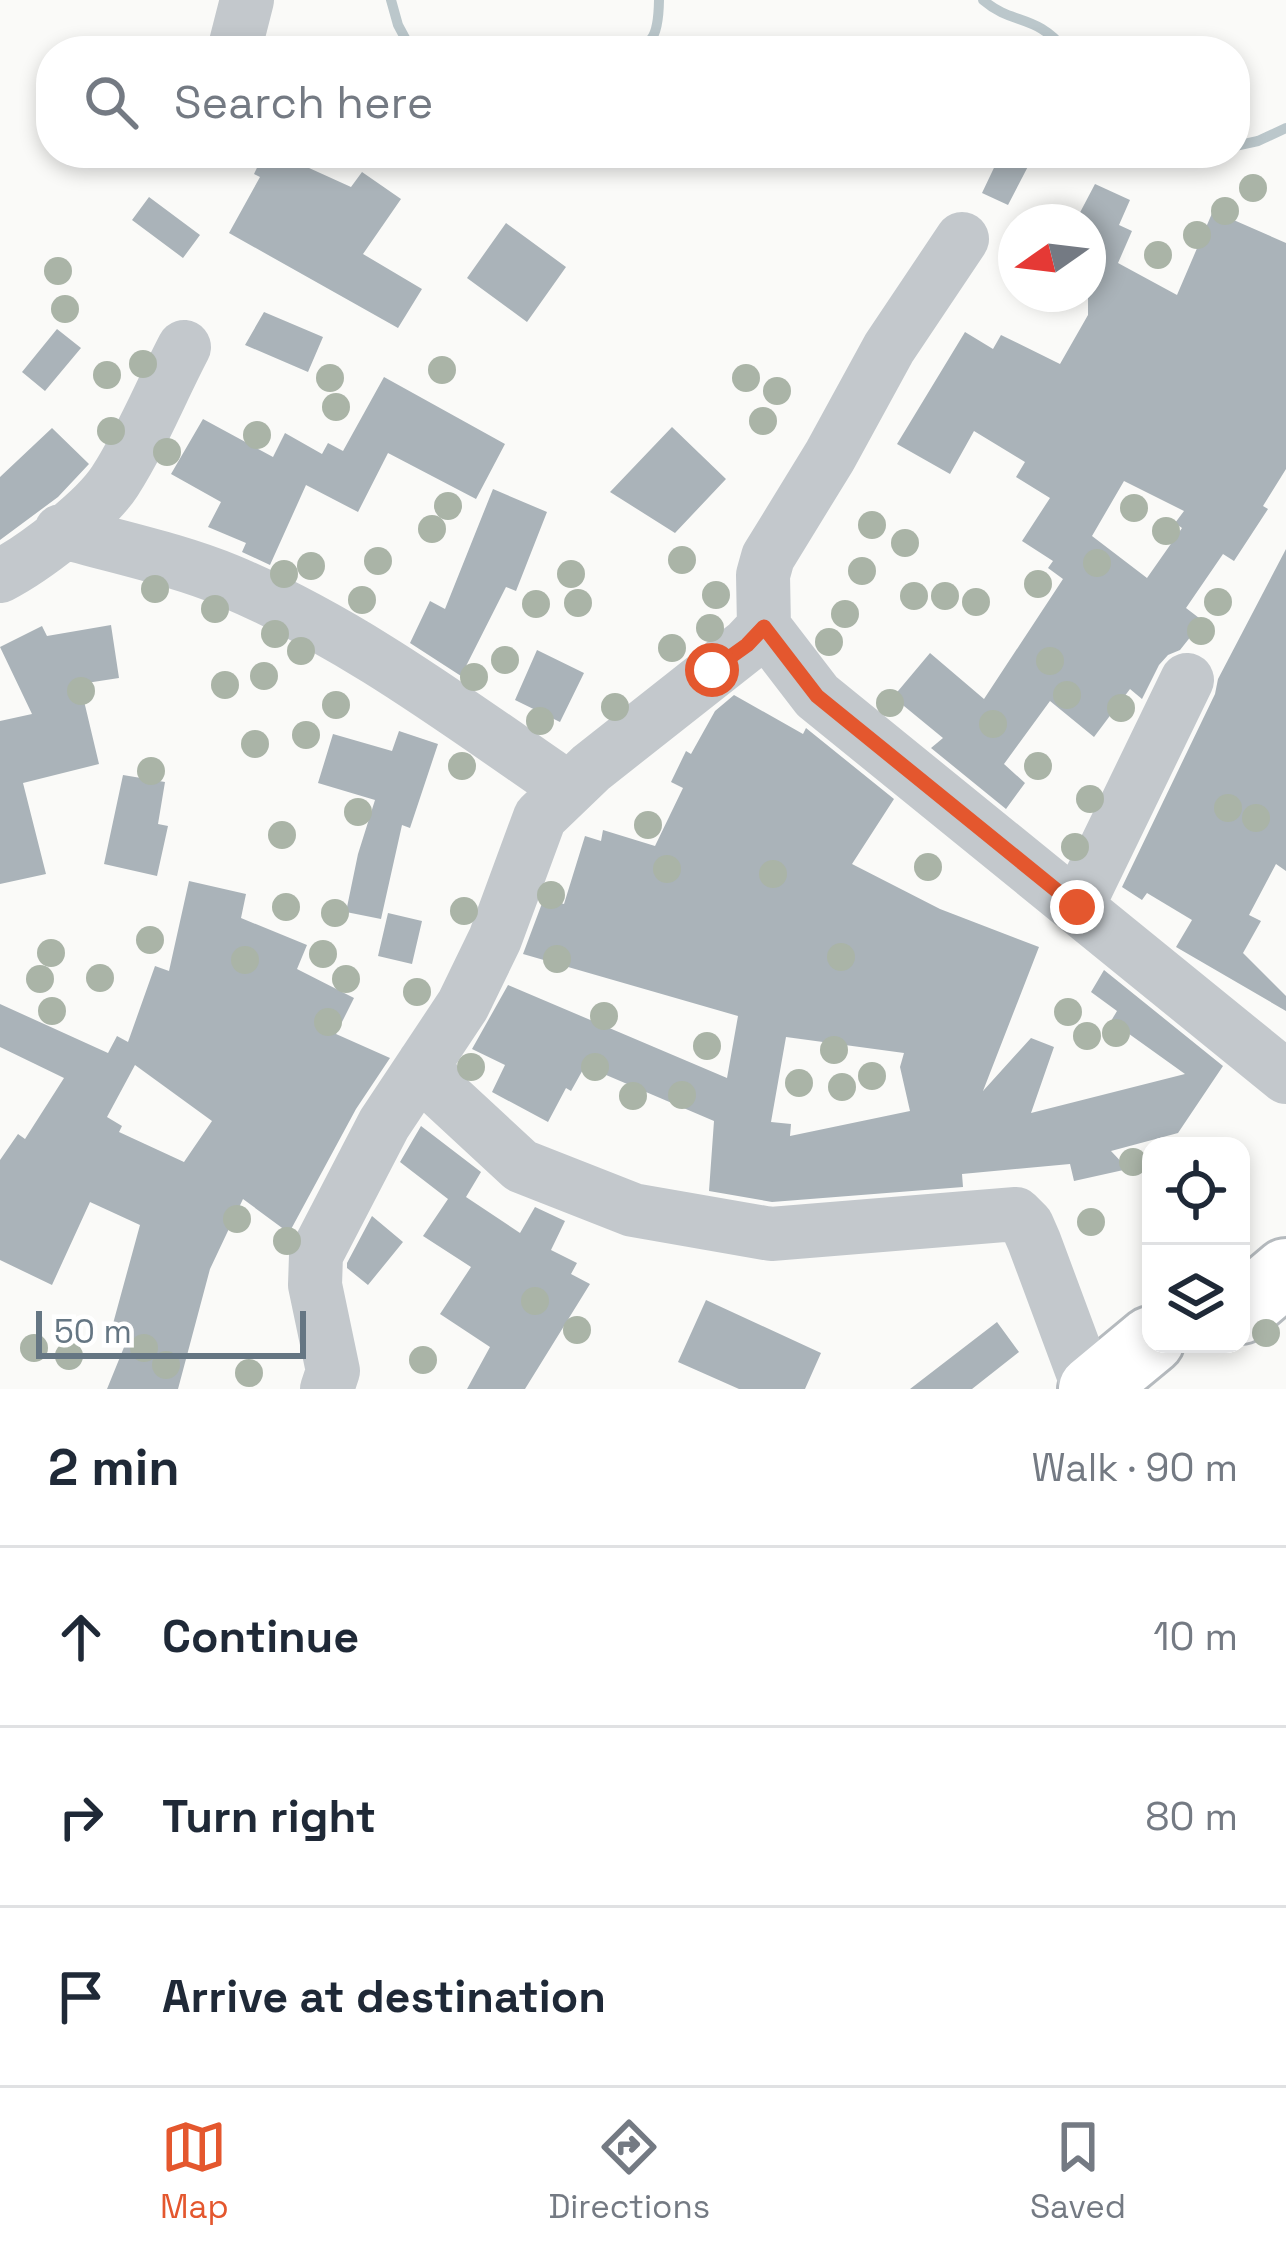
<!DOCTYPE html>
<meta charset="utf-8">
<style>
:root{--surface:#fff;--page:#f2f2f3;--text:#1f2937;--muted:#747a83;--line:#e0e1e3;--accent:#e4572e}
body{margin:0;font-family:"Space Grotesk",sans-serif;background:var(--page);color:var(--text)}
.controls{position:absolute;right:36px;bottom:36px;display:grid;overflow:hidden;border-radius:24px;box-shadow:0 6px 18px #0003}
.controls button{width:108px;height:108px;display:grid;place-items:center;padding:0;border:0;border-bottom:3px solid var(--line);background:var(--surface);color:var(--text);font:60px sans-serif}
.compass{position:absolute;left:998px;top:204px;width:108px;height:108px;border-radius:50%;background:var(--surface);box-shadow:0 6px 18px #0003;rotate:256deg}
.scale{position:absolute;left:36px;bottom:30px;width:270px;box-sizing:border-box;padding-left:12px;border:6px solid #657683;border-top:0;font-size:33px;line-height:42px;white-space:nowrap;color:#657683;-webkit-text-stroke:9px #fff;paint-order:stroke}
.stop{position:absolute;width:36px;height:36px;margin:-27px;border:9px solid #e4572e;border-radius:50%;background:#fff}
.stop.end{background:#e4572e;border-color:#fff;box-shadow:0 3px 12px #0008}
.list{margin:0;padding:0;list-style:none}
h2{display:flex;justify-content:space-between;align-items:center;height:156px;margin:0;padding:0 48px;font-size:51px}
h2 small{font-size:39px;font-weight:400;color:var(--muted)}
.list li{display:grid;grid-template-columns:78px 1fr auto;gap:36px;align-items:center;box-sizing:border-box;height:180px;padding:0 48px;border-top:3px solid var(--line)}
.list b{display:block;font-size:45px;white-space:nowrap}
.list em{font-size:39px;font-style:normal;color:var(--muted)}
.icon{flex:none;width:66px;height:66px;fill:none;stroke:currentColor;stroke-width:2;stroke-linecap:round;stroke-linejoin:round}
.map{position:relative;flex:none;width:1286px;height:1389px;overflow:hidden}
.search{position:absolute;background:var(--surface);box-shadow:0 6px 18px #0003;left:36px;right:36px;top:36px;height:132px;display:flex;align-items:center;gap:30px;box-sizing:border-box;padding:0 42px;border-radius:48px;color:var(--muted);font-size:45px}
.sheet{height:696px;background:var(--surface)}
nav{display:flex;justify-content:space-around;align-items:center;box-sizing:border-box;height:168px;border-top:3px solid var(--line);background:var(--surface);font-size:33px;color:var(--muted)}
nav a{display:grid;justify-items:center;gap:6px}
nav .on{color:var(--accent)}
.map>svg:first-child{display:block}
.lines{fill:none;stroke-linecap:round;stroke-linejoin:round}
.stream{stroke:#bbc7cb;stroke-width:10}
.building{fill:#aab3b9;fill-rule:evenodd}
.major-casing{stroke:#b5babe;stroke-width:72}
.minor{stroke:#c3c8cc;stroke-width:54}
.major{stroke:#fff;stroke-width:66}
.tree{fill:#aab4a7}
.route{stroke:#e4572e;stroke-width:15}
</style>
<div class="map">
<svg width="1286" height="1389" viewBox="0 0 1286 1389">
<rect width="100%" height="100%" fill="#fafaf8"/>
<g class="lines">
<path class="stream" d="M391,0L398,25L412,51
M983,0C1013,26 1036,13 1066,51
M596,51C638,37 658,64 659,0
M1235,146L1258,141L1286,128"/>
</g>
<path class="building" d="M264,153H276L351,187L362,172L401,199L363,254L422,289L398,328L229,233L260,177L254,174Z
M1001,153H1035L1008,205L982,193Z
M1095,184L1130,200L1119,225L1132,231L1118,263L1177,295L1213,211L1286,243V469L1263,506L1268,509L1234,561L1223,554L1186,608L1203,621L1180,650L1168,655L1159,665L1142,699L1130,689L1094,737L1050,701L1004,764L1025,783L1006,809L931,748L943,738L893,697L930,653L984,699L1063,579L1048,568L1053,561L1022,541L1050,498L1016,477L1025,462L974,431L950,474L897,444L965,332L993,349L1001,335L1060,364L1088,315V222H1075ZM1124,481L1184,511L1175,523L1182,528L1147,578L1092,536Z
M149,197L200,235L183,258L132,220Z
M506,223L566,267L527,322L467,278Z
M264,312L323,337L308,372L245,345Z
M57,329L81,348L45,391L22,372Z
M384,377L505,444L476,499L388,453L358,512L306,485L270,565L242,552L246,543L208,527L221,502L171,474L203,419L273,457L285,433L322,454L328,443L343,451Z
M672,427L726,479L675,533L610,492Z
M52,428L89,464L58,497L0,540V477Z
M493,489L547,512L516,591L506,587L461,676L410,643L430,601L445,609Z
M1286,549V871L1276,864L1249,915L1261,921L1243,953L1286,996V1011L1176,947L1192,920L1147,893L1142,900L1122,887L1215,694L1218,679Z
M111,625L119,678L80,684L99,764L23,783L46,874L0,884V721L32,714L0,647L42,626L47,636Z
M537,650L584,673L560,722L515,700Z
M734,695L803,734L806,728L894,799L852,864L940,909L1039,947L983,1091L1031,1038L1054,1047L1031,1113L1185,1074L1111,1021L1117,1011L1091,992L1104,970L1223,1066L1178,1133L1111,1151L1128,1169L1074,1181L1070,1164L962,1174L963,1187L772,1202L709,1191L714,1121L585,1066L571,1091L566,1088L548,1122L492,1092L505,1065L472,1049L508,985L727,1078L738,1016L523,954L544,898L564,904L585,836L601,841L603,830L655,846L683,788L671,782L686,751L691,754L715,711ZM786,1037L904,1053L900,1067L910,1111L790,1136L791,1124L771,1122Z
M399,731L438,744L410,828L402,825L381,919L346,912L358,854L375,800L318,783L333,734L392,751Z
M123,775L165,782L158,824L168,826L157,876L104,864Z
M189,881L246,894L241,918L307,945L297,969L354,998L336,1034L390,1058L356,1109L289,1233L243,1199L210,1269L178,1389H107L129,1335L111,1331L140,1225L90,1202L52,1285L0,1260V1160L18,1134L25,1139L64,1078L0,1047V1004L108,1053L117,1036L128,1042L155,966L169,971ZM135,1065L212,1121L184,1162L119,1132L122,1126L107,1117Z
M388,913L422,921L412,964L378,956Z
M421,1126L481,1172L466,1197L520,1233L535,1207L565,1221L551,1250L577,1263L571,1274L590,1284L525,1389H467L490,1347L440,1314L471,1267L423,1236L448,1199L400,1162Z
M372,1216L403,1242L368,1285L347,1268V1263Z
M706,1300L821,1353L805,1389H739L678,1362Z
M997,1322L1019,1352L972,1389H910Z"/>
<g class="lines">
<defs>
<path id="major" d="M1241,1310L1286,1272
M1092,1389L1151,1340"/>
</defs>
<use href="#major" class="major-casing"/>
<path class="minor" d="M234,51L247,0
M962,239L889,348L830,456L768,557L763,575L764,627L817,696L1286,1077
M61,531C116,547 176,559 229,581C351,632 460,714 568,788
M0,576C33,559 95,512 115,481C142,439 161,391 184,347
M1077,907L1187,680
M425,1062L440,1091L521,1166L633,1210L771,1234L1016,1214L1027,1225L1034,1241L1089,1389
M327,1389L333,1371L315,1285L316,1255L384,1124L463,1005L495,939L540,817L591,768L747,645L764,627"/>
<use href="#major" class="major"/>
</g>
<g class="tree">
<circle cx="1253" cy="188" r="14"/>
<circle cx="1225" cy="211" r="14"/>
<circle cx="1197" cy="235" r="14"/>
<circle cx="1158" cy="255" r="14"/>
<circle cx="58" cy="271" r="14"/>
<circle cx="65" cy="309" r="14"/>
<circle cx="143" cy="364" r="14"/>
<circle cx="442" cy="370" r="14"/>
<circle cx="107" cy="375" r="14"/>
<circle cx="330" cy="378" r="14"/>
<circle cx="746" cy="378" r="14"/>
<circle cx="777" cy="391" r="14"/>
<circle cx="336" cy="407" r="14"/>
<circle cx="763" cy="421" r="14"/>
<circle cx="111" cy="431" r="14"/>
<circle cx="257" cy="435" r="14"/>
<circle cx="167" cy="452" r="14"/>
<circle cx="448" cy="506" r="14"/>
<circle cx="1134" cy="508" r="14"/>
<circle cx="872" cy="525" r="14"/>
<circle cx="432" cy="529" r="14"/>
<circle cx="1166" cy="531" r="14"/>
<circle cx="905" cy="543" r="14"/>
<circle cx="682" cy="560" r="14"/>
<circle cx="378" cy="561" r="14"/>
<circle cx="1097" cy="563" r="14"/>
<circle cx="311" cy="566" r="14"/>
<circle cx="862" cy="571" r="14"/>
<circle cx="284" cy="574" r="14"/>
<circle cx="571" cy="574" r="14"/>
<circle cx="1038" cy="584" r="14"/>
<circle cx="155" cy="589" r="14"/>
<circle cx="716" cy="595" r="14"/>
<circle cx="914" cy="596" r="14"/>
<circle cx="945" cy="596" r="14"/>
<circle cx="362" cy="600" r="14"/>
<circle cx="976" cy="602" r="14"/>
<circle cx="1218" cy="602" r="14"/>
<circle cx="578" cy="603" r="14"/>
<circle cx="536" cy="604" r="14"/>
<circle cx="215" cy="609" r="14"/>
<circle cx="845" cy="614" r="14"/>
<circle cx="710" cy="628" r="14"/>
<circle cx="1201" cy="631" r="14"/>
<circle cx="275" cy="634" r="14"/>
<circle cx="829" cy="642" r="14"/>
<circle cx="672" cy="648" r="14"/>
<circle cx="301" cy="651" r="14"/>
<circle cx="505" cy="660" r="14"/>
<circle cx="1050" cy="661" r="14"/>
<circle cx="264" cy="676" r="14"/>
<circle cx="474" cy="677" r="14"/>
<circle cx="225" cy="685" r="14"/>
<circle cx="81" cy="691" r="14"/>
<circle cx="1067" cy="695" r="14"/>
<circle cx="890" cy="703" r="14"/>
<circle cx="336" cy="705" r="14"/>
<circle cx="615" cy="707" r="14"/>
<circle cx="1121" cy="708" r="14"/>
<circle cx="540" cy="721" r="14"/>
<circle cx="993" cy="724" r="14"/>
<circle cx="306" cy="735" r="14"/>
<circle cx="255" cy="744" r="14"/>
<circle cx="462" cy="766" r="14"/>
<circle cx="1038" cy="766" r="14"/>
<circle cx="151" cy="771" r="14"/>
<circle cx="1090" cy="799" r="14"/>
<circle cx="1228" cy="808" r="14"/>
<circle cx="358" cy="812" r="14"/>
<circle cx="1256" cy="818" r="14"/>
<circle cx="648" cy="825" r="14"/>
<circle cx="282" cy="835" r="14"/>
<circle cx="1075" cy="847" r="14"/>
<circle cx="928" cy="867" r="14"/>
<circle cx="667" cy="869" r="14"/>
<circle cx="773" cy="874" r="14"/>
<circle cx="551" cy="895" r="14"/>
<circle cx="286" cy="907" r="14"/>
<circle cx="464" cy="911" r="14"/>
<circle cx="335" cy="913" r="14"/>
<circle cx="150" cy="940" r="14"/>
<circle cx="51" cy="953" r="14"/>
<circle cx="323" cy="954" r="14"/>
<circle cx="841" cy="957" r="14"/>
<circle cx="557" cy="959" r="14"/>
<circle cx="245" cy="960" r="14"/>
<circle cx="100" cy="978" r="14"/>
<circle cx="40" cy="979" r="14"/>
<circle cx="346" cy="979" r="14"/>
<circle cx="417" cy="992" r="14"/>
<circle cx="52" cy="1011" r="14"/>
<circle cx="1068" cy="1012" r="14"/>
<circle cx="604" cy="1016" r="14"/>
<circle cx="328" cy="1022" r="14"/>
<circle cx="1116" cy="1033" r="14"/>
<circle cx="1087" cy="1036" r="14"/>
<circle cx="707" cy="1046" r="14"/>
<circle cx="834" cy="1050" r="14"/>
<circle cx="471" cy="1067" r="14"/>
<circle cx="595" cy="1067" r="14"/>
<circle cx="872" cy="1076" r="14"/>
<circle cx="799" cy="1083" r="14"/>
<circle cx="842" cy="1087" r="14"/>
<circle cx="682" cy="1095" r="14"/>
<circle cx="633" cy="1096" r="14"/>
<circle cx="1133" cy="1162" r="14"/>
<circle cx="237" cy="1219" r="14"/>
<circle cx="1091" cy="1222" r="14"/>
<circle cx="287" cy="1241" r="14"/>
<circle cx="535" cy="1301" r="14"/>
<circle cx="577" cy="1330" r="14"/>
<circle cx="1266" cy="1333" r="14"/>
<circle cx="34" cy="1348" r="14"/>
<circle cx="144" cy="1348" r="14"/>
<circle cx="69" cy="1356" r="14"/>
<circle cx="423" cy="1360" r="14"/>
<circle cx="166" cy="1365" r="14"/>
<circle cx="249" cy="1373" r="14"/>
</g>
<g class="lines">
<path class="route" d="M712,670L747,645L764,627L817,696L1077,907"/>
</g>
</svg>
<div class="controls">
<button><svg class="icon" aria-label="locate" viewBox="0 0 24 24"><circle cx="12" cy="12" r="6"/><path d="M12 2v4M12 18v4M2 12h4M18 12h4"/></svg></button>
<button><svg class="icon" aria-label="layers" viewBox="0 0 24 24"><path d="M12 4l9 5-9 5-9-5zM3 14l9 5 9-5"/></svg></button>
</div>
<svg class="compass" viewBox="-18 -18 36 36"><path d="M0-13l5 13h-10z" fill="#e53935"/><path d="M0 13l5-13h-10z" fill="#747a83"/></svg>
<div class="scale">50 m</div>
<div class="stop" style="left:712px;top:670px"></div>
<div class="stop end" style="left:1077px;top:907px"></div>
<div class="search"><svg class="icon" aria-label="search" viewBox="0 0 24 24"><circle cx="10" cy="10" r="6"/><path d="M15 15l6 6"/></svg>Search here</div>
</div>
<section class="sheet">
<h2>2 min<small>Walk · 90 m</small></h2>
<ul class="list">
<li><svg class="icon" aria-label="ahead" viewBox="0 0 24 24"><path d="M12 20V5M6 11l6-6 6 6"/></svg><div><b>Continue</b></div><em>10 m</em></li>
<li><svg class="icon" aria-label="right" viewBox="0 0 24 24"><path d="M7 20v-9h11M14 6l5 5-5 5"/></svg><div><b>Turn right</b></div><em>80 m</em></li>
<li><svg class="icon" aria-label="arrive" viewBox="0 0 24 24"><path d="M6 21V4h12l-3 4 3 4H6"/></svg><div><b>Arrive at destination</b></div></li>
</ul>
</section>
<nav>
<a class="on"><svg class="icon" aria-label="map" viewBox="0 0 24 24"><path d="M3 6l6-2 6 2 6-2v14l-6 2-6-2-6 2zM9 4v14M15 6v14"/></svg>Map</a>
<a><svg class="icon" aria-label="directions" viewBox="0 0 24 24"><path d="M12 3l9 9-9 9-9-9zM9 14v-3h6M13 9l2 2-2 2"/></svg>Directions</a>
<a><svg class="icon" aria-label="saved" viewBox="0 0 24 24"><path d="M7 4h10v16l-5-4-5 4z"/></svg>Saved</a>
</nav>
